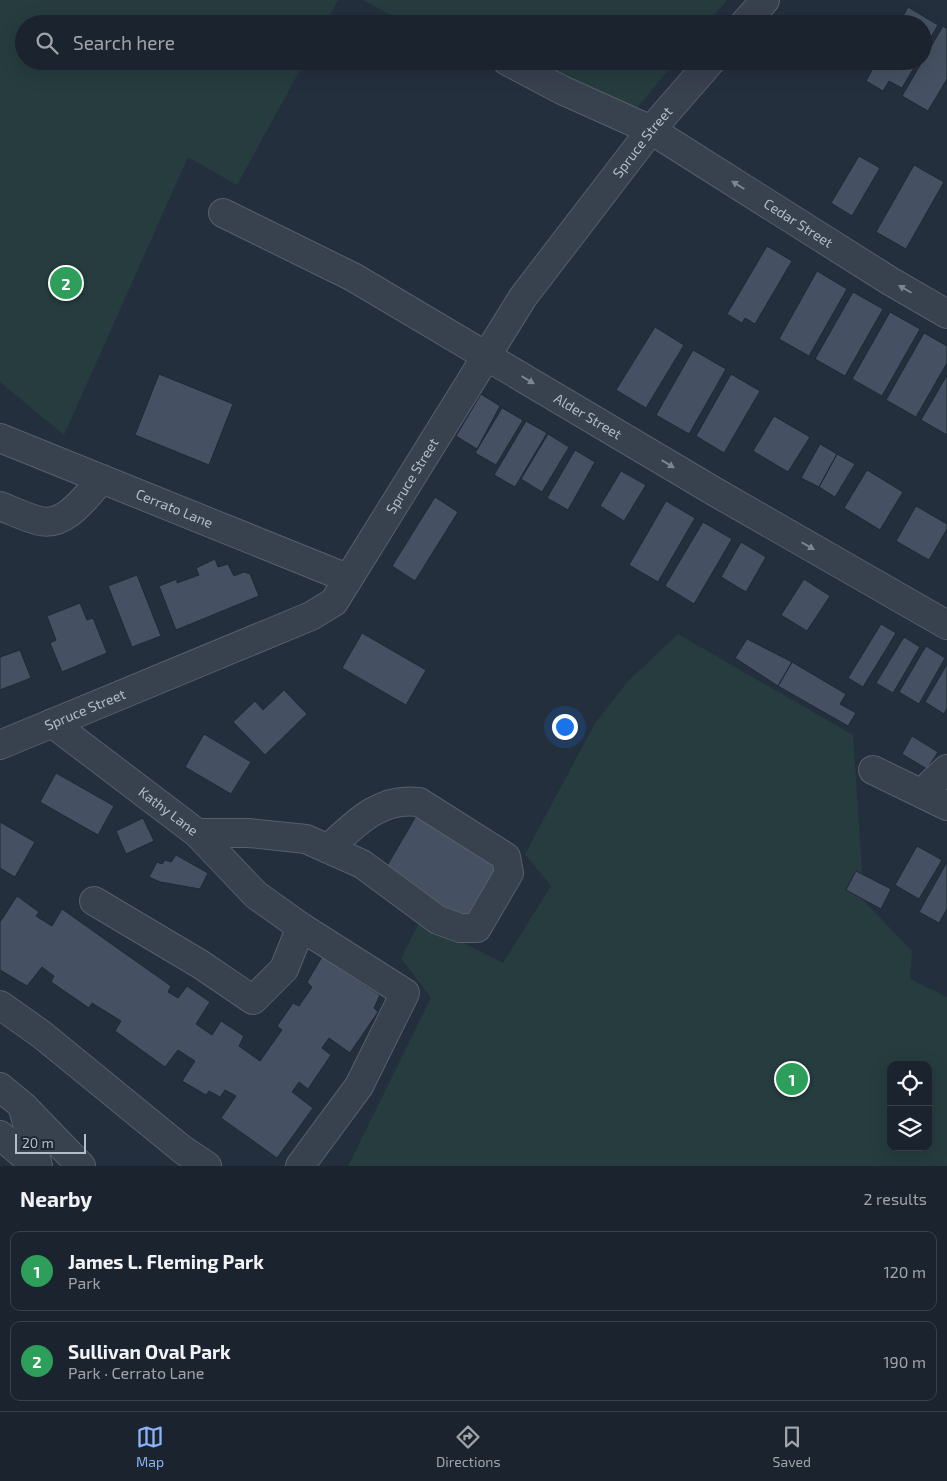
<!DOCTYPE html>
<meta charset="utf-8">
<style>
:root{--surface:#1b232e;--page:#242b36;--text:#f1f3f6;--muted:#a0a4aa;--line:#39404a;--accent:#8ab4f8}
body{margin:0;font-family:"Exo 2",sans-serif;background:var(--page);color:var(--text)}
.controls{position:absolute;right:15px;bottom:15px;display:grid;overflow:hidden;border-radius:10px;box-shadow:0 5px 20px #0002}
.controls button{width:45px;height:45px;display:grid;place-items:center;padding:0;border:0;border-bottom:1px solid var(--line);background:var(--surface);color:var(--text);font:25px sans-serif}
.scale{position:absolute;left:15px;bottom:12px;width:71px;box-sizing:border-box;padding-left:5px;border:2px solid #b4bcc9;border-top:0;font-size:14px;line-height:18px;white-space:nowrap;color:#b4bcc9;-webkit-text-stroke:4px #1d2633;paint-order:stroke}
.you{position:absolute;left:564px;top:726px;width:18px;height:18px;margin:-12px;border:4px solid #fff;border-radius:50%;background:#1a73e8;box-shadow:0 0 0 8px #1a73e833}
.badge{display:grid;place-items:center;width:32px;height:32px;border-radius:50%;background:var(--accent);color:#fff;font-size:16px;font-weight:700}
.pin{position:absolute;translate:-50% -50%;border:2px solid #fff;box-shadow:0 1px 5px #0006}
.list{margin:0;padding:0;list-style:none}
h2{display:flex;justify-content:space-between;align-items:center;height:65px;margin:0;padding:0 20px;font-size:21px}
h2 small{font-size:16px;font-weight:400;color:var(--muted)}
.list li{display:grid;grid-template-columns:32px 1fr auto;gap:15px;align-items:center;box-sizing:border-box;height:80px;margin:0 10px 10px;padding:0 10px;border:1px solid var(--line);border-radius:10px}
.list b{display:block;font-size:19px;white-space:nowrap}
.list p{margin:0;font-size:16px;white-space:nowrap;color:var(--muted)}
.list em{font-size:16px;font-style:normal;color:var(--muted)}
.icon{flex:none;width:28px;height:28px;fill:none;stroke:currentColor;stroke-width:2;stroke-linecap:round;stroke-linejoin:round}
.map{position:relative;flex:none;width:947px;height:1166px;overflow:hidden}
.search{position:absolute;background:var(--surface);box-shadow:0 5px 20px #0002;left:15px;right:15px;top:15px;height:55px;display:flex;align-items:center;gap:12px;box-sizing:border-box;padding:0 18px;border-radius:28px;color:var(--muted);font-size:19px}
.sheet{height:245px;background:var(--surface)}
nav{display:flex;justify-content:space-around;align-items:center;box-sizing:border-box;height:70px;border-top:1px solid var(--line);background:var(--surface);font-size:14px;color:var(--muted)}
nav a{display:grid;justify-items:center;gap:2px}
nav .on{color:var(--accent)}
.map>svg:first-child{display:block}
.green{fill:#263c3f;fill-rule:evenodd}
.building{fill:#455162;stroke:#1f2835}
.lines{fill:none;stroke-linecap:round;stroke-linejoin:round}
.minor-casing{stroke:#565f6c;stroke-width:30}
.minor{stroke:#38414e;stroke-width:28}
.oneway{fill:#7c8592}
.labels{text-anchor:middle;stroke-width:4;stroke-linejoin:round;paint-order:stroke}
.street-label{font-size:14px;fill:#b4bcc9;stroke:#1d2633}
</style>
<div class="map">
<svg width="947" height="1166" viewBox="0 0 947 1166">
<rect width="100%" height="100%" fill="#242f3e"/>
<path class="green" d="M0,0H338L325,24H24V61H305L237,185L188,157L64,435L0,382Z
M363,0H727L707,24H408Z
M481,61H676L617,132Z
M678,634L853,735L864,901L912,951L910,979L947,997V1166H348L431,998L401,958L420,921L503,963L551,886L525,854L594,725L627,682ZM891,1065H928V1147H891Z"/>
<path class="building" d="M908,7L938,25L923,51V24H899Z
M943,26L947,29V79L928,111L902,96Z
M877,61H918L902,88L889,81L883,91L866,81Z
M859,156L880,168L852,216L831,203Z
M914,165L944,182L906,249L876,232Z
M767,246L792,261L755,324L745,318L742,323L727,314Z
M817,271L847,289L809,356L779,339Z
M853,292L883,309L845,376L815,359Z
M890,312L920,329L882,396L852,379Z
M655,327L684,345L646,408L616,390Z
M924,333L947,346V363L916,417L886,400Z
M693,350L726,369L689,434L656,415Z
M159,374L233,404L209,465L135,435Z
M731,374L760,391L724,453L696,436Z
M947,375V435L921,420Z
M481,394L500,406L477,449L456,436Z
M502,408L523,420L496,465L475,453Z
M774,416L810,437L788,472L753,451Z
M526,421L547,433L515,487L494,475Z
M548,434L569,447L542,492L521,479Z
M820,444L837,454L819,487L801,478Z
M575,450L595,462L568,510L547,498Z
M837,454L855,464L835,497L819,487Z
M867,470L903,492L880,530L844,508Z
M621,471L646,485L624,521L600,506Z
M435,497L458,512L415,581L392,566Z
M666,501L695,518L658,582L629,565Z
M916,506L947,524V529L929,560L896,541Z
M703,522L732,539L694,604L665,586Z
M741,542L766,557L746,592L721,577Z
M215,559L218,567L228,564L234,576L244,572L250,574L259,596L176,630L159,586L177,579V583L199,575L196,568Z
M137,575L161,636L132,647L108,586Z
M804,579L830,596L807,631L781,615Z
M80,603L87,620L93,618L107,653L62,672L50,643L56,640L47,616Z
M881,624L896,633L863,687L848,678Z
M362,633L426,670L406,705L342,668Z
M904,637L920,647L893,693L876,683Z
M747,639L792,662L778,686L735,658Z
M926,646L945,658L919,704L899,692Z
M20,650L31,678L0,690V657Z
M792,662L846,694L840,704L856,713L848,726L778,686Z
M947,664V708L944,714L925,702Z
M284,690L307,714L265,755L233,722L255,701L263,710Z
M204,734L251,762L231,794L185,767Z
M912,736L938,752L927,769L902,754Z
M56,773L114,806L98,835L40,802Z
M419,811L504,865L465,924L384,871Z
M143,818L154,841L126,854L116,831Z
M0,822L35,842L15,877L0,868Z
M917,846L942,860L919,899L895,885Z
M176,855L208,873L200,889L160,882L149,877L157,862L162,864L165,860L171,862Z
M947,862V909L939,923L919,912Z
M856,871L891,889L881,909L846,890Z
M17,896L39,912L36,916L52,926L62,909L171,986L168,992L178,998L187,986L210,1002L196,1024L212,1035L221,1021L244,1036L239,1046L260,1061L282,1030L277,1026L293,1003L299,1006L312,987L307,982L322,957L380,995L374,1008L378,1012L350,1053L329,1038L322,1048L331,1055L308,1089L299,1082L292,1092L313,1108L277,1158L221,1118L236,1096L225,1090L220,1097L209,1091L206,1095L182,1081L195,1061L178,1050L165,1067L115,1031L121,1021L92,1003L89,1008L51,982L54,976L42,967L27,986L0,970V922Z"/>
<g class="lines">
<defs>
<g id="minor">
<path d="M744,24L765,0"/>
<path id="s1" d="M507,61L562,90L651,130L890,281L947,314"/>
<path id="s2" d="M223,213L353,277L717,493L947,625"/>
<path id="s3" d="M0,438L347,578"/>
<path d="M0,506C13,511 27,518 40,521C66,527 87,495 102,479"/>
<path id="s4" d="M52,723L197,833H249L306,839L362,864L438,920L460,928H477L509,873L506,857L419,802C379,797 355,824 328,849"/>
<path id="s5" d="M0,745L311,616L334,602L523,297L651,130L711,61"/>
<path d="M873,770L947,806"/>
<path d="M925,795L931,784L947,769"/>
<path d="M197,833L256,895L301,927L405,993L359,1086L300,1166"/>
<path d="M94,901L200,964L253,1000L284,969L301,927"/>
<path d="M0,1005L41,1034L183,1150L207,1166"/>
<path d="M0,1087L23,1106L81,1166"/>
<path d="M23,1108L38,1166"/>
<path d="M0,1135L36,1166"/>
</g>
</defs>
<use href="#minor" class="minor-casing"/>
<use href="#minor" class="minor"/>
</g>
<defs><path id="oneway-solid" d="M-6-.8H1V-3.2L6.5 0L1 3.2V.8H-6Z" transform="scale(1.25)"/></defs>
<g class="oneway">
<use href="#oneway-solid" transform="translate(738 185) rotate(-148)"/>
<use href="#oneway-solid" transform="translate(905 289) rotate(-150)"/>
<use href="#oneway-solid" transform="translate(528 380) rotate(31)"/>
<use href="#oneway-solid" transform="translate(668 464) rotate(31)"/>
<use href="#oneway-solid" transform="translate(808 546) rotate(30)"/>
</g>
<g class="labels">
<g class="street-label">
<text dy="5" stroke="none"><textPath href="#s5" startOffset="918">Spruce Street</textPath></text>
<text dy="5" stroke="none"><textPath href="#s1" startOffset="334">Cedar Street</textPath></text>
<text dy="5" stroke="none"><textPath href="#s2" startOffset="418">Alder Street</textPath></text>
<text dy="5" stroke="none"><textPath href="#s5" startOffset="512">Spruce Street</textPath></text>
<text dy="5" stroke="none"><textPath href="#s3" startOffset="188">Cerrato Lane</textPath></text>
<text dy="5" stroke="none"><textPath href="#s5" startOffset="92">Spruce Street</textPath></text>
<text dy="5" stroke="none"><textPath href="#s4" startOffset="146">Kathy Lane</textPath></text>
</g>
</g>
</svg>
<div class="controls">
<button><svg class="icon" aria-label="locate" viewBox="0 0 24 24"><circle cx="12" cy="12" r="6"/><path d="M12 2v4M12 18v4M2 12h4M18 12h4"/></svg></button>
<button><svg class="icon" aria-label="layers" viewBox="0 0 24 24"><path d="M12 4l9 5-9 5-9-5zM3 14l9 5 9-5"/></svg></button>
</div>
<div class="scale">20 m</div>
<div class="you"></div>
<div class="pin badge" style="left:792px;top:1079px;background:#2e9e5b">1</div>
<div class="pin badge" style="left:66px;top:283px;background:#2e9e5b">2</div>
<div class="search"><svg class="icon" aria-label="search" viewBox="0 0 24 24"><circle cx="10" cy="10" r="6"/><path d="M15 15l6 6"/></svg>Search here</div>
</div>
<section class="sheet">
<h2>Nearby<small>2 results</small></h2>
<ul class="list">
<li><span class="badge" style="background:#2e9e5b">1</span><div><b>James L. Fleming Park</b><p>Park</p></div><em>120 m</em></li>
<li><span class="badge" style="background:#2e9e5b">2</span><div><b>Sullivan Oval Park</b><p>Park · Cerrato Lane</p></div><em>190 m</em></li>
</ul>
</section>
<nav>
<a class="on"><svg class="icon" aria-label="map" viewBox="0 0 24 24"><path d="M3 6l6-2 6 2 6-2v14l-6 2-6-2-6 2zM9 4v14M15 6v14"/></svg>Map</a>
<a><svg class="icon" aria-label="directions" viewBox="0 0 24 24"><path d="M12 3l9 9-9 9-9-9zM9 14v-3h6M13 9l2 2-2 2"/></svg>Directions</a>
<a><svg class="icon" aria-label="saved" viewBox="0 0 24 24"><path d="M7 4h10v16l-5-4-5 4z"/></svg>Saved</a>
</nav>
